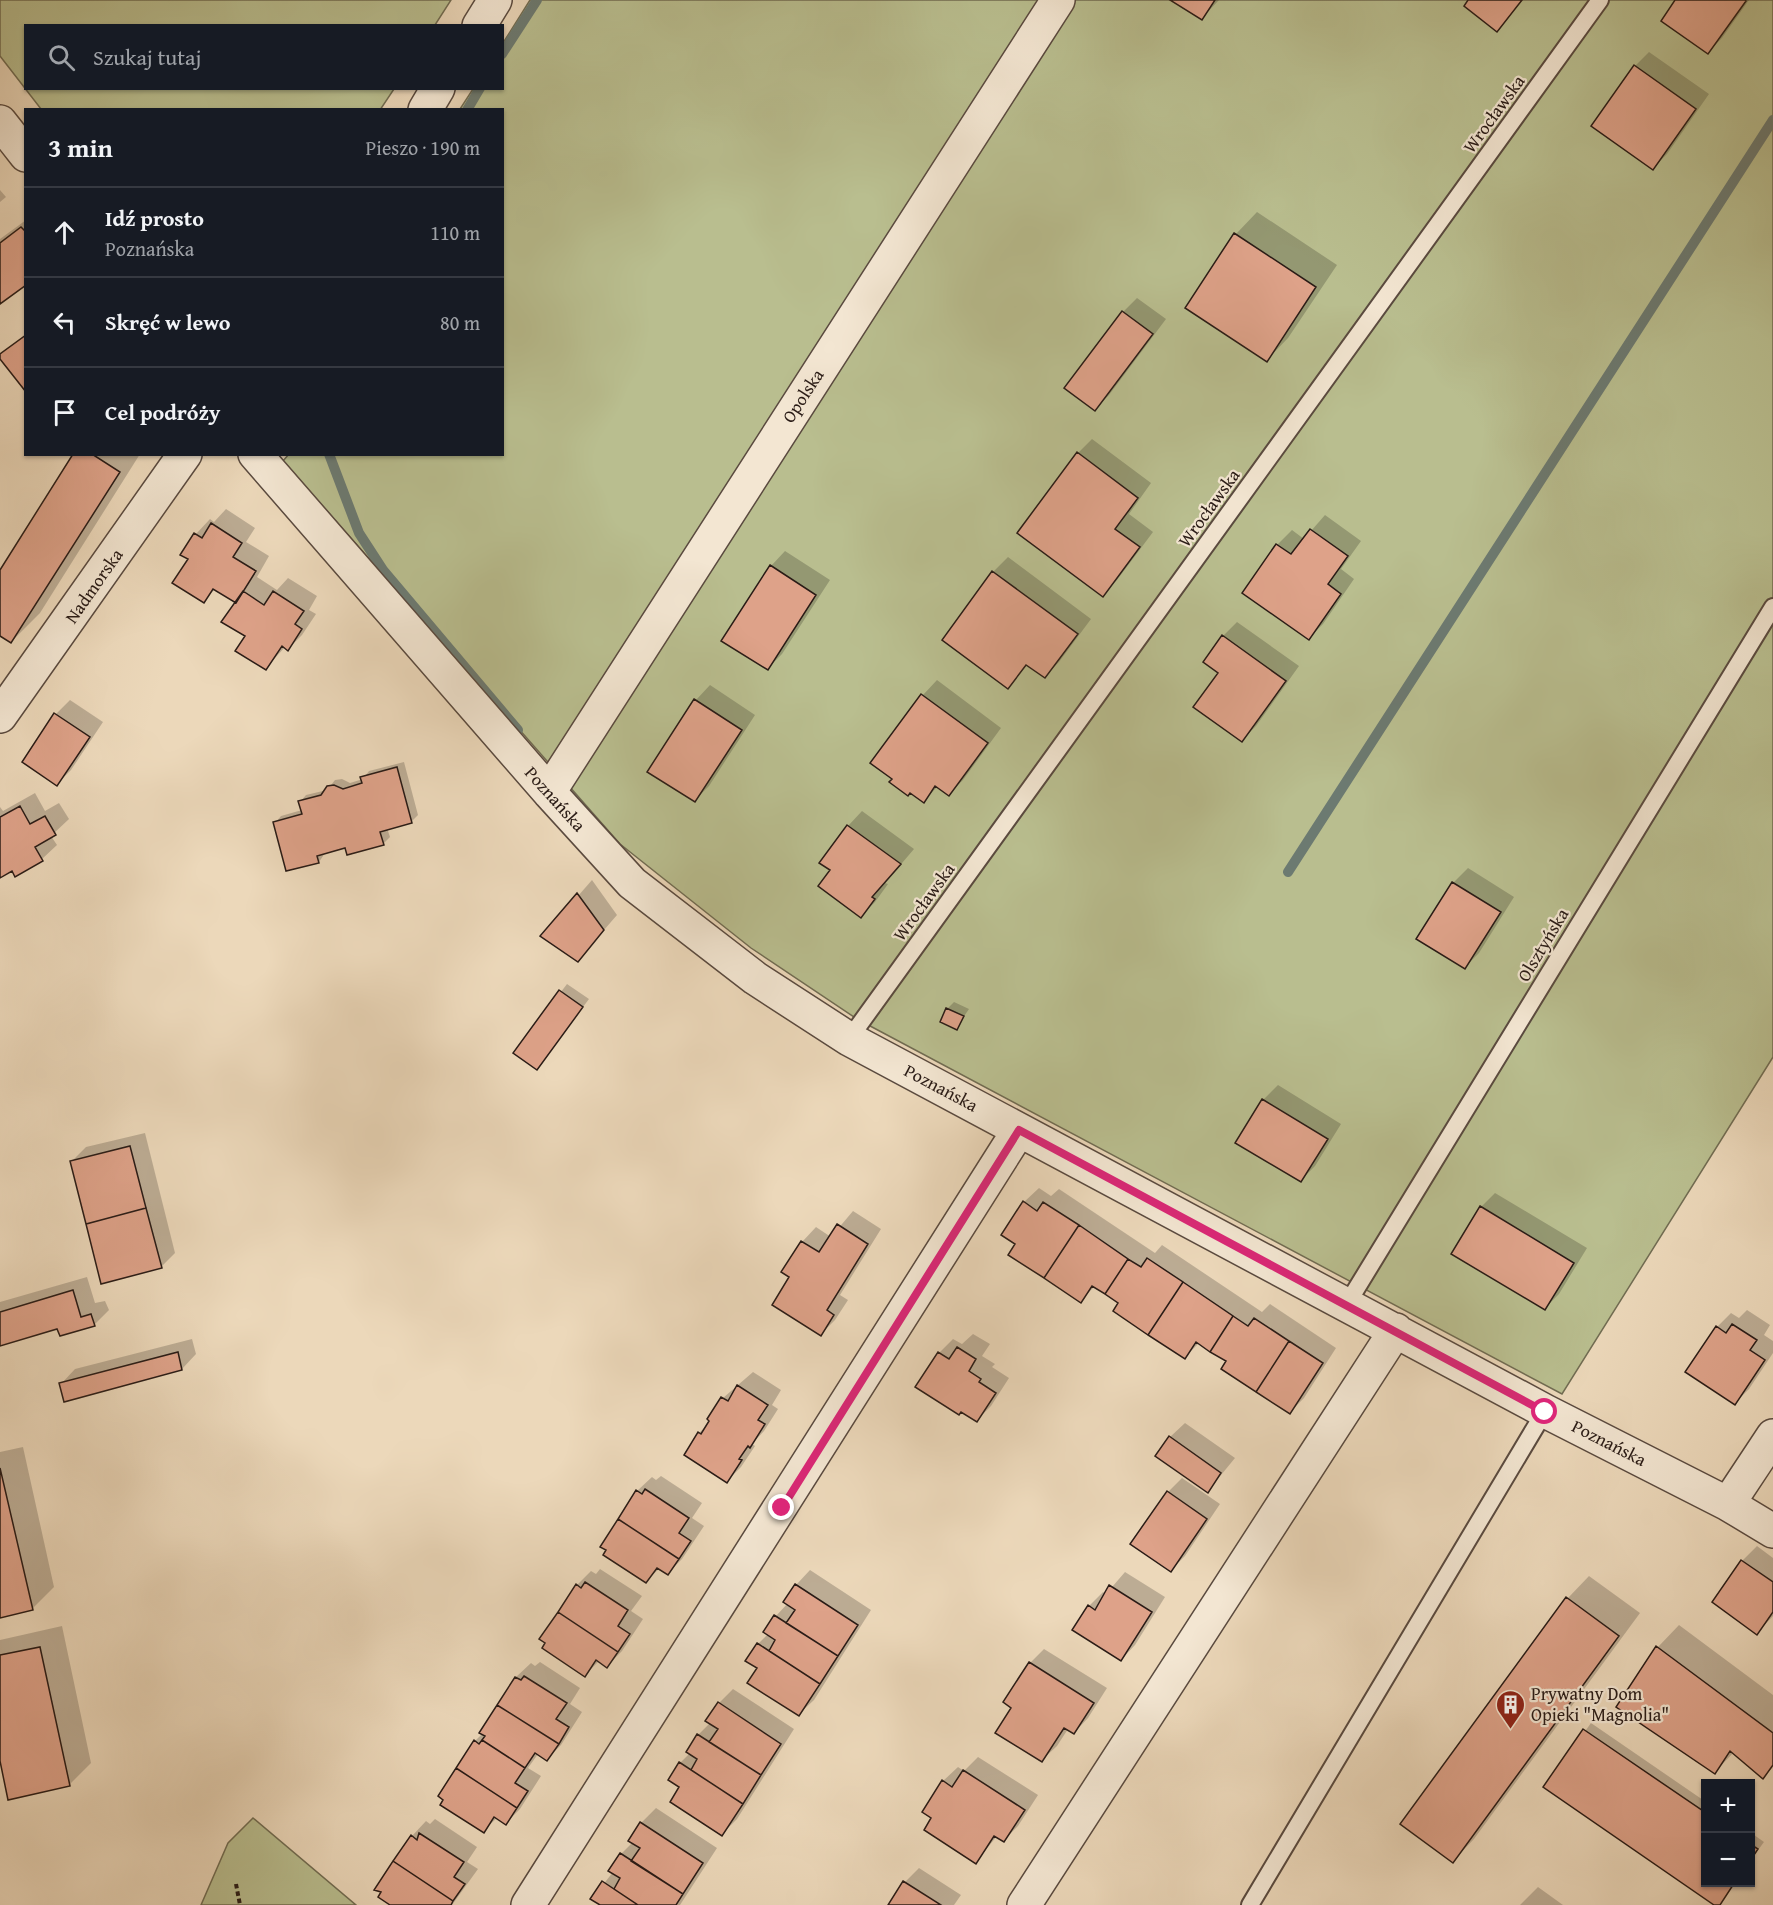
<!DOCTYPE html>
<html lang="pl">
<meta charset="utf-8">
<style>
:root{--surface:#171b24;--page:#242831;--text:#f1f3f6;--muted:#9ea1a6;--line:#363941}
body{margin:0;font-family:"Gentium Book Plus",serif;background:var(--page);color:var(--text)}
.controls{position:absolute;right:18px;bottom:18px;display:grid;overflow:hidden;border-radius:0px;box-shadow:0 2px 4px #0004}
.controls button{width:54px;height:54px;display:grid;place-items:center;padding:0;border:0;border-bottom:2px solid var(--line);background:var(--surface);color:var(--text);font:30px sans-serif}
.stop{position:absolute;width:18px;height:18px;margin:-14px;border:4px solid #db2777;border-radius:50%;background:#fff}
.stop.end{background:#db2777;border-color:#fff;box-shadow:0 2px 6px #0008}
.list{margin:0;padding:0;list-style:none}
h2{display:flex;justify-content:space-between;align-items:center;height:78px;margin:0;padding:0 24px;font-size:26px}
h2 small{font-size:20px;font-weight:400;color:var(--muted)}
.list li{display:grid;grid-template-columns:39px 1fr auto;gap:18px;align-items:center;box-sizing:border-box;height:90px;padding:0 24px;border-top:2px solid var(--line)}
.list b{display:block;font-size:22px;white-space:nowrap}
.list p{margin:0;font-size:20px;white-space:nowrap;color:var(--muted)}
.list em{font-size:20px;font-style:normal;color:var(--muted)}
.icon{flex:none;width:33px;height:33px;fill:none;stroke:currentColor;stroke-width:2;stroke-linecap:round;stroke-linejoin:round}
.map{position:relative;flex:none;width:1773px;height:1905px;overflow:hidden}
.search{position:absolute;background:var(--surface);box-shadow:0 2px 4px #0004;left:24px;top:24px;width:480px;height:66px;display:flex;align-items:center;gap:15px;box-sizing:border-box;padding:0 21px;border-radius:0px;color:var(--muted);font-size:22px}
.panel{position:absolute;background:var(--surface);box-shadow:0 2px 4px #0004;left:24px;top:108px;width:480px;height:348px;border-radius:0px}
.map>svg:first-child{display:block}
.green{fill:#b9be8f;stroke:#716c52;stroke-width:1.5}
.shadow{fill:#0003}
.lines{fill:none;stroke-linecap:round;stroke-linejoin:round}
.stream{stroke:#6c7a71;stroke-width:10}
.building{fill:#dea289;stroke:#291b16;stroke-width:1.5}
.lane-casing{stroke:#5a4a3f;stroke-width:20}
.street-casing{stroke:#5a4a3f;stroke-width:36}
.path{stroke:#291b16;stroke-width:4;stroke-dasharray:4.5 3;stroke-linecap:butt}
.lane{stroke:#f3e6d2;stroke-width:16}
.street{stroke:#f3e6d2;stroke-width:33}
.route{stroke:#db2777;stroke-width:8}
.labels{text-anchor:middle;stroke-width:4.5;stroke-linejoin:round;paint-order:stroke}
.street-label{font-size:18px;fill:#291b16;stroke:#f3e6d2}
.poi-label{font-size:18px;fill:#291b16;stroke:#f3e6d2;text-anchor:start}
</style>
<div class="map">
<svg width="1773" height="1905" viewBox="0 0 1773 1905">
<rect width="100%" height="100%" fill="#ecd8ba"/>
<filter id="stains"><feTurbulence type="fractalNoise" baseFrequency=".00333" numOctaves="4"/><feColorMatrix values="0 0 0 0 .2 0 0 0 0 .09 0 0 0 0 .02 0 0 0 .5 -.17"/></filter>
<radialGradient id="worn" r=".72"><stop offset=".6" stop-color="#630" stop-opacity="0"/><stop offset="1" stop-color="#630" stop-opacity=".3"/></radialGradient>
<path class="green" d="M0,0H451L435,25L26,26V88L394,89L380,110L41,109L0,56Z
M530,0H1773V1057L1562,1394L857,1019L751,948L620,844L283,461L289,454H502V110L460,109L473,89L502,88L503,43Z
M253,1818L356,1905H201L228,1843Z"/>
<path class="shadow" d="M1173,0H1219L1202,18Z
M1470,0H1523L1497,30Z
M1677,0H1749L1722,38L1708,52Z
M1649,52L1709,94L1667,154L1653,168L1635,66Z
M0,190L6,197L0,202Z
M1257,212L1337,265L1288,338L1267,360L1187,308L1236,234Z
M26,220V283L0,302V239Z
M1137,298L1166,319L1109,395L1095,409L1123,312Z
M1092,439L1151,483L1129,514L1153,532L1117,580L1102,595L1078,453Z
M75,454H140L40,613L11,642L0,635V573Z
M226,509L255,528L246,542L269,556L257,577L277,590L288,578L317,596L309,610L316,614L302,635L288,649L285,647L266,668L247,636L236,601L215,589L203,601L190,559L182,554L196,534L210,519L214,522Z
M1325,515L1361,541L1341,569L1354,579L1323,624L1309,638L1244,592L1277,545L1292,530L1304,539Z
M785,551L830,580L782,654L768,668L771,566Z
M1008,557L1091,619L1059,662L1045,676L1028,664L1008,687L944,639L993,572Z
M1237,622L1299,666L1256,726L1242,740L1220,673L1223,636Z
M937,680L1001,728L963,780L949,794L938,786L924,801L872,763L923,695Z
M710,685L755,715L709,786L695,800L649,771L696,700Z
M70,700L103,722L71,770L57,784L56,714Z
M404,762L418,815L411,822L387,828L390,837L383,844L346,847L325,853L319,862L275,823L281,816L302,810L300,802L306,795L327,790L335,780L342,779L350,783L363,779L369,771Z
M35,793L45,811L59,803L69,819L51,836L57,845L42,859L16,875L13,869L0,877V807L3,811Z
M862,811L914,849L885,883L888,884L875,902L861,916L832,870L821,862L848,826Z
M1468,868L1514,897L1479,953L1465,967L1418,938L1453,883Z
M592,880L617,915L578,960L543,936Z
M567,984L589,999L537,1068L515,1052Z
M954,1002L969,1009L956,1028L947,1009Z
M1278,1085L1341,1124L1315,1166L1301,1180L1237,1142L1263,1100Z
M145,1133L175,1253L161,1267L71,1162L86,1147Z
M1039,1188L1051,1196L1059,1189L1155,1253L1162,1245L1262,1312L1270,1304L1336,1348L1304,1398L1290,1412L1228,1361L1199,1343L1185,1357L1120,1302L1095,1286L1080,1301L1018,1244L1024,1202Z
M1495,1193L1587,1248L1559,1294L1545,1308L1481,1207Z
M853,1211L881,1229L840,1295L848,1300L835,1320L821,1334L791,1277L802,1242L816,1227L831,1237Z
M87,1277L95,1303L105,1301L109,1310L94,1325L58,1328L0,1345V1302Z
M1747,1310L1770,1325L1764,1335L1773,1341V1353L1749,1389L1735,1403L1717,1327L1731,1313L1739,1318Z
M973,1334L990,1344L982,1356L995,1364L992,1367L1009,1378L991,1406L977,1420L939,1353L953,1339L962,1344Z
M192,1339L196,1354L182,1369L61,1384L75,1369Z
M753,1372L781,1390L772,1405L778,1409L764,1431L752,1444L755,1446L741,1467L727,1481L699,1433L710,1422L709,1419L723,1398Z
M1185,1423L1235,1458L1208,1491L1170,1437Z
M23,1447L54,1587L32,1609L0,1616V1452Z
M661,1476L702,1503L692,1518L704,1526L682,1559L668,1573L660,1568L646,1581L637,1491L652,1477L656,1480Z
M1182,1478L1220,1504L1185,1556L1171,1570L1168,1492Z
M1757,1546L1773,1558V1616L1757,1633L1714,1602L1742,1561Z
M600,1569L642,1596L631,1611L643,1619L622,1651L607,1666L599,1661L585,1675L577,1585L591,1571L596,1574Z
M810,1570L871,1610L814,1700L799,1714L759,1668L758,1644L768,1634L765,1632L776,1616L788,1603L785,1602L796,1585Z
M1125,1572L1165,1597L1135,1645L1121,1660L1089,1606L1103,1592L1106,1594Z
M1589,1576L1640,1613L1474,1839L1453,1861L1402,1824L1568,1598Z
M1679,1625L1773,1695V1767L1763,1777L1734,1752L1715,1772L1618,1707L1658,1647Z
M62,1626L91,1763L69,1785L0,1754V1640Z
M1044,1649L1107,1688L1088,1718L1074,1733L1068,1729L1057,1746L1042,1760L1013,1707L1030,1663Z
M540,1662L580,1688L570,1704L582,1712L561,1745L547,1759L538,1754L528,1768L541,1776L520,1809L506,1823L497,1818L483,1831L475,1741L483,1733L481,1732L516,1677L531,1663L535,1666Z
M733,1689L794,1729L737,1819L722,1834L681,1787L680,1763L690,1753L698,1735L710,1723L719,1703Z
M1591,1723L1706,1802V1882H1736L1719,1905L1545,1787Z
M978,1757L1038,1795L1018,1826L1004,1840L997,1836L976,1862L933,1818L943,1781L958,1767L964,1771Z
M656,1808L717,1848L680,1905H603L592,1899L613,1872L621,1854L633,1842L641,1823Z
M435,1819L477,1847L467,1862L478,1869L452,1905H393L384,1891L376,1889L412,1836L426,1821L430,1824Z
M1750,1832L1764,1842L1750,1861Z
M919,1868L961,1895L954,1905H890L905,1882Z
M1538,1887L1563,1905H1520Z"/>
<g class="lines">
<path class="stream" d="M502,54L537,0
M467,110L480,88
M329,454L359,533L383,570L518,730
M1288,872L1773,120"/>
</g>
<path class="building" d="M1170,0H1215L1202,20Z
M1468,0H1522L1497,32L1464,6Z
M1675,0H1745L1746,1L1708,54L1661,21Z
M1634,65L1696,109L1653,170L1591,126Z
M21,227L26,232V285L0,304V243Z
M1234,233L1316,287L1267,362L1185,308Z
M1122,311L1153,334L1095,411L1064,388Z
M26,335V392L0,359V354Z
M1077,452L1138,498L1115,529L1140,547L1103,597L1017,533Z
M73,454H92L120,472L11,643L0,636V570Z
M211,523L242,543L233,557L256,571L236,603L213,589L204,603L172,583L188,559L180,555L194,533L202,538Z
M1310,529L1348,556L1328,584L1341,594L1309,640L1242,593L1276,544L1291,554Z
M770,565L816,595L768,670L721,641Z
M992,571L1078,634L1045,678L1026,665L1008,689L942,640Z
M243,591L264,605L273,591L304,611L295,624L302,629L288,651L282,646L266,670L235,651L245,636L221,622Z
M1222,635L1286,681L1242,742L1193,707L1218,673L1203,662Z
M921,694L988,743L949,796L935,786L924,803L910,793L908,796L889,782L892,779L870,763Z
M694,699L742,730L695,802L647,772Z
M54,713L90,737L57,786L22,762Z
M397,767L412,823L380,832L384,845L347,855L345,848L317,856L319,863L286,871L273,822L302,814L298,801L321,795L327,786L334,785L343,789L362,783L360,777Z
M20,806L30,824L45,816L56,835L35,847L43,861L15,877L12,871L0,878V817Z
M847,825L901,864L872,897L875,899L861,918L818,886L830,870L819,863Z
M1452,882L1501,912L1465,969L1416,939Z
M577,893L604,930L578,962L540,936Z
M559,990L583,1007L537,1070L513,1053Z
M946,1008L964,1016L957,1030L940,1022Z
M1262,1099L1328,1139L1301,1182L1235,1143Z
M130,1146L146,1208L86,1224L70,1161Z
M1023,1201L1037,1211L1043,1202L1079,1225L1044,1278L1008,1255L1015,1244L1001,1235Z
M1480,1206L1574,1263L1545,1310L1451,1254Z
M146,1208L162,1268L101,1284L86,1224Z
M837,1224L868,1244L827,1310L834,1315L821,1336L772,1305L789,1277L781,1272L801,1241L819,1252Z
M1079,1225L1128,1259L1105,1294L1092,1286L1081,1303L1044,1278Z
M1147,1258L1183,1282L1148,1335L1113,1311L1118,1303L1105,1294L1128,1259L1141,1267Z
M1183,1282L1233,1316L1210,1352L1196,1342L1185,1359L1148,1335Z
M73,1290L81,1317L91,1314L95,1326L60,1336L57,1329L0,1346V1312Z
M1233,1316L1248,1326L1254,1318L1289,1341L1256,1392L1221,1369L1226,1361L1210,1352Z
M1732,1324L1757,1340L1750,1350L1765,1360L1735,1405L1685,1372L1716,1326L1726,1333Z
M1289,1341L1323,1363L1290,1414L1256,1392Z
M957,1347L976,1359L969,1371L981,1379L979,1382L996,1393L977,1422L961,1412L959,1415L915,1387L938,1352L949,1359Z
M178,1352L182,1370L64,1402L59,1383Z
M737,1385L768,1405L758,1420L765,1424L750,1448L748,1446L739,1459L742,1460L727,1483L684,1455L698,1432L701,1434L709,1421L707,1419L721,1397L728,1401Z
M1169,1436L1221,1473L1208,1493L1155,1456Z
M0,1468L33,1610L0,1618Z
M645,1489L689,1518L679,1533L691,1541L679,1559L618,1519L636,1490L642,1494Z
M1167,1491L1207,1519L1171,1572L1130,1544Z
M618,1519L679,1559L668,1575L657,1568L646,1583L603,1555L606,1550L600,1547Z
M1741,1560L1773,1582V1612L1757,1635L1712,1602Z
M585,1582L628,1610L618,1626L630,1634L618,1652L558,1612L576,1584L581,1588Z
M795,1584L858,1625L838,1656L786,1623L795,1610L783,1602Z
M1109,1585L1152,1612L1121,1661L1072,1630L1088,1605L1095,1610Z
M1566,1597L1619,1636L1453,1863L1400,1824Z
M558,1612L618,1652L607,1668L596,1660L585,1677L542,1648L545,1643L539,1639Z
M774,1615L838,1656L820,1684L769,1651L775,1640L763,1632Z
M757,1643L820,1684L799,1716L747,1683L757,1668L745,1661Z
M1656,1646L1773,1733V1765L1763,1779L1730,1751L1715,1774L1616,1707Z
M40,1647L70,1786L8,1800L0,1761V1655Z
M1029,1662L1094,1703L1074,1734L1064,1728L1042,1762L995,1733L1011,1708L1003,1702Z
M524,1676L567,1703L556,1719L569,1727L559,1744L497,1705L515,1677L521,1680Z
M718,1702L781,1744L761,1775L709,1742L718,1729L705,1721Z
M497,1705L559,1744L547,1761L535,1753L525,1768L482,1740L485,1736L479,1733Z
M1583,1729L1706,1813V1882H1735L1720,1905H1714L1543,1787Z
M697,1734L761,1775L743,1804L691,1770L697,1759L686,1752Z
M474,1740L479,1744L482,1740L525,1768L515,1783L528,1791L517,1808L456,1768Z
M679,1762L743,1804L722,1836L670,1802L679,1787L668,1780Z
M456,1768L517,1808L506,1825L494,1817L484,1833L440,1805L443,1800L438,1796Z
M963,1770L1025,1810L1004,1842L994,1836L976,1864L924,1830L931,1818L922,1812L942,1780L952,1787Z
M640,1822L703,1863L683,1894L631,1861L640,1848L628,1841Z
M419,1833L464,1862L454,1877L465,1884L453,1901L393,1861L411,1835L417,1840Z
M1750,1844L1758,1849L1750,1861Z
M620,1853L683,1894L676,1905H638L614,1889L620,1878L608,1871Z
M393,1861L453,1901L451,1905H390L378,1897L381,1892L374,1890Z
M602,1881L638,1905H600L590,1899Z
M903,1881L941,1905H888Z"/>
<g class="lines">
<defs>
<path id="lane" d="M849,1039L1600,0
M1347,1304L1773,607
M1250,1905L1545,1411"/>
<path id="street" d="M479,26L495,0
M425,110L438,88
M0,122L26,155
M255,454L549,792L632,883L755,978L849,1039L1545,1411L1728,1504L1773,1531
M0,716L185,454
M549,792L1058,0
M1728,1504L1773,1436
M528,1905L1019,1130
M1024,1905L1396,1330"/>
</defs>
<use href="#lane" class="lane-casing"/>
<use href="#street" class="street-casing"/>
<path class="path" d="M236,1884L240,1905"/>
<use href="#lane" class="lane"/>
<use href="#street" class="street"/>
</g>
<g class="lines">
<path class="route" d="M782,1508L1019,1130L1545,1412"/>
</g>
<defs>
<symbol id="building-pin" viewBox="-11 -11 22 30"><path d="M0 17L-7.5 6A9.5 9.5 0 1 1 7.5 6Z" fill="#8f2418" stroke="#f3e6d2"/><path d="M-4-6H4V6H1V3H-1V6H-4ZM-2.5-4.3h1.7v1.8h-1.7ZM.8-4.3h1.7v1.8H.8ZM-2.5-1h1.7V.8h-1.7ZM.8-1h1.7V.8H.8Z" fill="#fff"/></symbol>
</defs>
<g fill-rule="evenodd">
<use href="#building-pin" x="1494" y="1688" width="33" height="45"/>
</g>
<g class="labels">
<g class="street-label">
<text transform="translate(1494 114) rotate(-54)" y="6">Wrocławska</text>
<text transform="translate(803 396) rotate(-57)" y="6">Opolska</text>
<text transform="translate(1209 508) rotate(-54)" y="6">Wrocławska</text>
<text transform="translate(94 586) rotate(-55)" y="6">Nadmorska</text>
<text transform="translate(555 799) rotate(48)" y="6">Poznańska</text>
<text transform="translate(924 902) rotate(-54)" y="6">Wrocławska</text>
<text transform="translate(1543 945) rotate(-59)" y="6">Olsztyńska</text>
<text transform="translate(941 1088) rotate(28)" y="6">Poznańska</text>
<text transform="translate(1609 1443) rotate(27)" y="6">Poznańska</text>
</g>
<g class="poi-label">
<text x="1531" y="1700">Prywatny Dom<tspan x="1531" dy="21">Opieki "Magnolia"</tspan></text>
</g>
</g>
<rect width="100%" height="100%" filter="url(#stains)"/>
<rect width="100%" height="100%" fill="url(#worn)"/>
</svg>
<div class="controls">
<button>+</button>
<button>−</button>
</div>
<div class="stop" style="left:1545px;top:1412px"></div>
<div class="stop end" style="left:782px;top:1508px"></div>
<div class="search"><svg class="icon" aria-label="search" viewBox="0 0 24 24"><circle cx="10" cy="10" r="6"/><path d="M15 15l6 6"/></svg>Szukaj tutaj</div>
<section class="panel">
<h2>3 min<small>Pieszo · 190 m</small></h2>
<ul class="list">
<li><svg class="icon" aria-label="ahead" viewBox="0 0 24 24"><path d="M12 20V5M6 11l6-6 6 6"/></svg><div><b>Idź prosto</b><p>Poznańska</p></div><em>110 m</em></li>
<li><svg class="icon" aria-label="left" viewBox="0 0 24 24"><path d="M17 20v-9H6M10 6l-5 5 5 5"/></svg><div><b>Skręć w lewo</b></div><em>80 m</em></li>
<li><svg class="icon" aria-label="arrive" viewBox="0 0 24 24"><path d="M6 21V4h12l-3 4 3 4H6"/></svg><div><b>Cel podróży</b></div></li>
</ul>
</section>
</div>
